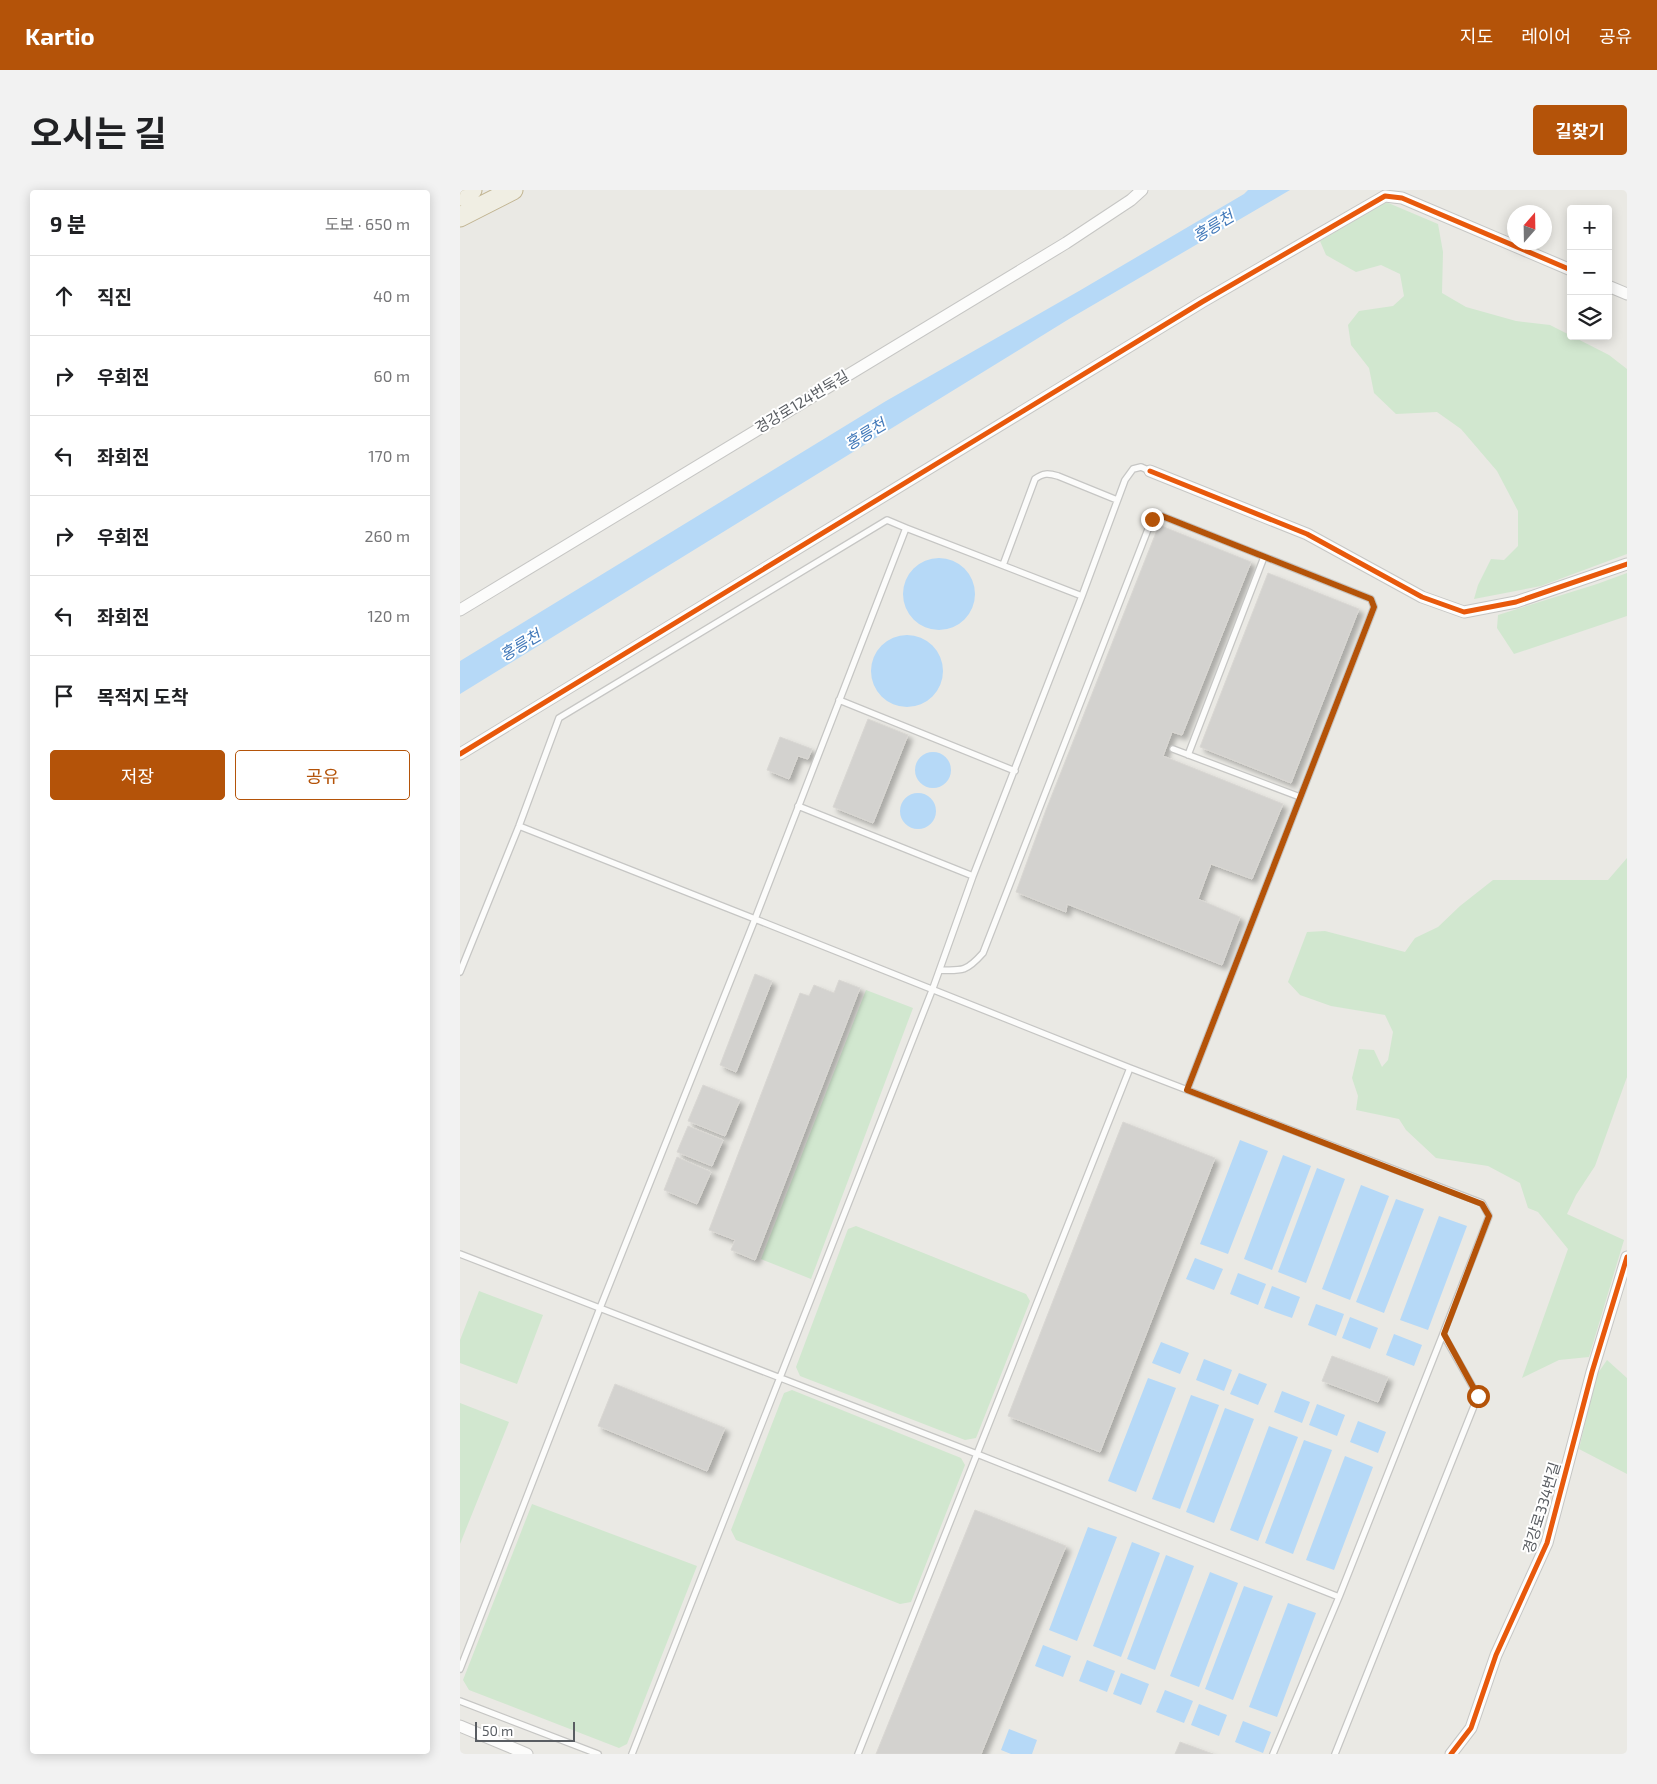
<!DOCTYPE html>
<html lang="ko">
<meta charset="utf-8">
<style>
:root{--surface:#fff;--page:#f2f2f2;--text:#202124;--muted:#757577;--line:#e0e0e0;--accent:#b45309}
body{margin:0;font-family:"Exo 2","Noto Sans KR",sans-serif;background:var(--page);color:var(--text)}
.controls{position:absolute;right:15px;top:15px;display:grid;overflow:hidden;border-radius:5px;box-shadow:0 2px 12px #0003}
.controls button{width:45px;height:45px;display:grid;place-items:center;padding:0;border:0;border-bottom:1px solid var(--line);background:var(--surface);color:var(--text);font:25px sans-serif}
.compass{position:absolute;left:1047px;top:15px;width:45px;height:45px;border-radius:50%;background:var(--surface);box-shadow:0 2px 12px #0003;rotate:20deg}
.scale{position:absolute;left:15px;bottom:12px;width:100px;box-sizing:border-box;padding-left:5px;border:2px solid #595d62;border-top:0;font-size:14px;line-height:18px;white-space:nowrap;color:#595d62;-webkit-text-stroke:4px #fff;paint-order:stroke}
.stop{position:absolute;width:15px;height:15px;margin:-11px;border:4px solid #b45309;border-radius:50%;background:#fff}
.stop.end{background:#b45309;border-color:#fff;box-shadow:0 1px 5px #0008}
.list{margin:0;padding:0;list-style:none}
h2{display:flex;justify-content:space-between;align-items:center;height:65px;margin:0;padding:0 20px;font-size:21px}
h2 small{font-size:16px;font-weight:400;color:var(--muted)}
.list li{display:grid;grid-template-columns:32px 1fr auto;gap:15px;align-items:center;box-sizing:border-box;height:80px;padding:0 20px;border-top:1px solid var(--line)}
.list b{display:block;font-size:19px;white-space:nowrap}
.list em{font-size:16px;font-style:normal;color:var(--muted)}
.actions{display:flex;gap:10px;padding:15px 20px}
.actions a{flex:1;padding:11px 0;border:1px solid var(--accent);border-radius:5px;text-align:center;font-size:18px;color:var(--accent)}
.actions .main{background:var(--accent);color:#fff}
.icon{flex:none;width:28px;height:28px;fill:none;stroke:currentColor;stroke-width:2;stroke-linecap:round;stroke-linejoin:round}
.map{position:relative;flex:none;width:1167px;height:1564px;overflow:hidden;border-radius:5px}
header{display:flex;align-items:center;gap:30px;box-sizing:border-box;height:70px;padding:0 25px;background:var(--accent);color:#fff}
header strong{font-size:24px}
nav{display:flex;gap:28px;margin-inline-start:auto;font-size:18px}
.intro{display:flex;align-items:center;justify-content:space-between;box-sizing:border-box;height:120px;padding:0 30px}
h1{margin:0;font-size:35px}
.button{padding:12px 22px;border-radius:5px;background:var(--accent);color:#fff;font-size:18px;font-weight:700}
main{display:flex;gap:30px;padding:0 30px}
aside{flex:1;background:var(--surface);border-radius:5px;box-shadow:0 2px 12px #0003}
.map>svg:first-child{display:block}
.green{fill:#d1e7cf}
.water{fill:#b6d9f7}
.building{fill:#d3d2cf;stroke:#d9d7d3;filter:url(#shadow)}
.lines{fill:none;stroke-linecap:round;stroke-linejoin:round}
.service-casing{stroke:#c6c6c4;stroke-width:8}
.minor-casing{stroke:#c6c6c4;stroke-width:13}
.trunk-casing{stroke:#c1b491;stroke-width:21}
.service{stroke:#fcfcfb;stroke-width:5.5}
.minor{stroke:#fcfcfb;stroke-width:11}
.trunk{stroke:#f0eee3;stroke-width:19}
.cycleway-casing{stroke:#fff;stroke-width:8}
.cycleway{stroke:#e8590c;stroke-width:5}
.route{stroke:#b45309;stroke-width:6}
.labels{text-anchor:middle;stroke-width:4;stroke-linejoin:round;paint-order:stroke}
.street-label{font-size:15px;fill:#595d62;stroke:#fff}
.water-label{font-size:16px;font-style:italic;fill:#4078b9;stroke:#fff}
</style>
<header>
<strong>Kartio</strong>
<nav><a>지도</a><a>레이어</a><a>공유</a></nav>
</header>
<div class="intro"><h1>오시는 길</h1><a class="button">길찾기</a></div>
<main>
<aside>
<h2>9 분<small>도보 · 650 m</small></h2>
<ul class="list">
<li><svg class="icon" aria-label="ahead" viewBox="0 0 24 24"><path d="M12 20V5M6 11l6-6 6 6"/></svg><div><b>직진</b></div><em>40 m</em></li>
<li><svg class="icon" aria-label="right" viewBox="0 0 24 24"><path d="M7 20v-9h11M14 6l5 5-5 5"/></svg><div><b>우회전</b></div><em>60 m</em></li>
<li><svg class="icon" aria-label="left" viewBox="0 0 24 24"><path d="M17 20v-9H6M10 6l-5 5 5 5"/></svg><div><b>좌회전</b></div><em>170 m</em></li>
<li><svg class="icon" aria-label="right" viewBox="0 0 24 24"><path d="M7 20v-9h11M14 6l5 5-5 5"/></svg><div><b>우회전</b></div><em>260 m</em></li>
<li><svg class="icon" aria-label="left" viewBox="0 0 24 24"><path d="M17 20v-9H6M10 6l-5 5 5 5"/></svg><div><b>좌회전</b></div><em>120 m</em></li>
<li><svg class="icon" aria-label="arrive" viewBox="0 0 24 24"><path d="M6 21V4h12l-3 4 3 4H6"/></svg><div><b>목적지 도착</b></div></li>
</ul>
<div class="actions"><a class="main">저장</a><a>공유</a></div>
</aside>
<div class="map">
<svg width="1167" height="1564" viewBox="0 0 1167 1564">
<defs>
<filter id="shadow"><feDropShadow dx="4.5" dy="4.5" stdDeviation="2.5" flood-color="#0004"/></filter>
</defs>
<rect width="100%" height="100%" fill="#eae9e4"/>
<path class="green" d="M926,12L978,34L983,62L982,103L1006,117L1056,131L1090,135L1149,165L1167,179V364L1081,396L1014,409L1018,395L1031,369L1044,370L1058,356V321L1037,281L1001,239L977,222L936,224L914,203L909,178L891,155L888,135L899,121L933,116L944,106L940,84L921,75L896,82L866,65L860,51Z
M1167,383V426L1054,464L1037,438L1038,425L1137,394Z
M1167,668V887L1135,976L1116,1005L1107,1024L1164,1050L1129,1167L1099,1170L1062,1188L1108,1059L1078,1022L1068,1018L1060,993L1028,976L976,968L946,940L939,929L896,920L898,906L892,888L899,859L914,860L922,877L928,870L933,842L925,825L871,816L840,805L828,792L847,742L865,741L945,762L955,748L978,737L1000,716L1033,690H1148Z
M406,800L453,818L351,1089L301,1069Z
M396,1036L566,1104L570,1111L516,1248L505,1250L340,1186L336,1177L388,1039Z
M19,1101L83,1125L57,1194L0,1173V1150Z
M1147,1170L1167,1188V1284L1119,1259L1136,1186Z
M332,1200L501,1268L505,1275L451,1412L440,1414L276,1350L271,1340L324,1203Z
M0,1213L49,1232L0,1354Z
M72,1314L237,1376L167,1554L159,1558L9,1500L3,1490Z"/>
<path class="water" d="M788,0H830L609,129L0,504V471L426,211L619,101L784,4Z
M443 404a36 36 0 1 1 72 0a36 36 0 1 1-72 0Z
M411 481a36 36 0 1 1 72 0a36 36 0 1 1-72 0Z
M455 580a18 18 0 1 1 36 0a18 18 0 1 1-36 0Z
M440 621a18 18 0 1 1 36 0a18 18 0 1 1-36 0Z
M780,950L808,961L768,1064L740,1054Z
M823,965L851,976L812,1080L784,1069Z
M857,978L885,989L846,1093L818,1082Z
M901,995L929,1006L890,1110L862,1099Z
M936,1009L964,1019L924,1123L896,1112Z
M979,1026L1007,1036L968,1140L940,1130Z
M735,1068L763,1079L754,1100L726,1089Z
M778,1083L806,1094L798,1115L770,1104Z
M812,1096L840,1107L832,1128L804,1118Z
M856,1114L884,1124L876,1146L848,1135Z
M890,1127L918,1138L910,1159L882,1148Z
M934,1144L962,1155L954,1176L926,1165Z
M701,1152L729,1163L720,1184L692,1173Z
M744,1169L772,1180L764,1201L736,1190Z
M779,1183L807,1194L798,1215L770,1204Z
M688,1188L716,1198L676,1302L648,1291Z
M822,1201L850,1212L842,1233L814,1222Z
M731,1205L759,1215L720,1319L692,1309Z
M857,1214L885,1225L877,1246L849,1235Z
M765,1218L794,1229L754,1333L726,1322Z
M898,1231L926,1242L918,1263L890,1252Z
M809,1236L838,1247L798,1351L770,1340Z
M844,1250L872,1260L833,1364L805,1353Z
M885,1266L913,1277L874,1380L846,1370Z
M628,1337L657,1347L617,1451L589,1440Z
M672,1352L700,1363L661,1467L633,1456Z
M706,1365L734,1376L695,1480L667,1469Z
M750,1382L778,1393L739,1497L710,1486Z
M784,1396L813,1406L773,1510L745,1499Z
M828,1413L856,1423L817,1527L789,1517Z
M583,1455L611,1466L603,1487L575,1476Z
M627,1470L655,1481L647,1502L619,1491Z
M661,1483L689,1494L681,1515L653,1504Z
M705,1500L733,1511L724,1533L696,1522Z
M739,1514L767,1525L759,1546L731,1535Z
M783,1531L811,1542L803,1563L775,1552Z
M549,1539L577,1550L572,1564H551L541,1560Z"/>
<path class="building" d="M699,335L791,372L722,545L712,542L703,566L823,614L792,689L751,674L738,709L780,727L762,775L607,714L606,722L556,702L586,620Z
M808,383L899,419L831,593L740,557Z
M408,529L448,545L413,633L373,617Z
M320,547L352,559L348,569L338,566L329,589L307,580Z
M295,784L312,791L276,882L260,875Z
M379,790L400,798L295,1070L271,1060L275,1050L249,1040L340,803L349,806L354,795L374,803Z
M243,895L280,910L265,946L228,931Z
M663,932L755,968L640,1262L548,1226Z
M228,936L263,950L252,976L217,962Z
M217,967L251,982L237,1014L204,1000Z
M872,1166L928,1187L918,1212L862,1191Z
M155,1194L265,1238L247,1281L138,1236Z
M515,1320L606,1356L521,1564H416Z
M720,1552L753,1564H715Z"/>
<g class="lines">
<defs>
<path id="service" d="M543,375L575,289C583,283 588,283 598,286L657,310
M622,406L665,290L673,279L681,277L690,281
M379,510L555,581
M713,559L840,607
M728,565L804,367
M338,616L513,686
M480,780C503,781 507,781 523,763L692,329L702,326L911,409L914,417L727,900
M0,782L59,636L99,528L427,330L446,338L295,729L670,878L1022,1013L1029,1026L983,1144L1018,1206L875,1564
M0,1064L517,1264L879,1407L983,1144
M0,1479L140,1118L295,729L59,636
M0,1511L138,1564
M172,1564L473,798L513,686L622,406L446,338
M398,1564L670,878
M813,1564L879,1407"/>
<path id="minor" d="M1148,96L1167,104
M690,281L847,344L962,407L1004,422L1056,412L1167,374
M0,420L606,53L671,10L682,0
M0,564L742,112L925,6L942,8L1111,80
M0,1536L67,1564
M991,1564L1011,1538L1036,1465L1087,1353L1132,1182L1167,1067"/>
<path id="trunk" d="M0,6L12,0
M0,27L53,0"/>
</defs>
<use href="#service" class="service-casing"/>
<use href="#minor" class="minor-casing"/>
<use href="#trunk" class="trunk-casing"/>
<use href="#service" class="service"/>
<use href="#minor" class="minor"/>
<use href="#trunk" class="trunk"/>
<defs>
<path id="cycleway" d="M690,281L847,344L962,407L1004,422L1056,412L1167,374
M0,564L742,112L925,6L942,8L1111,80
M991,1564L1011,1538L1036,1465L1087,1353L1132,1182L1167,1067"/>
</defs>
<use href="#cycleway" class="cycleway-casing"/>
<use href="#cycleway" class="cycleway"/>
</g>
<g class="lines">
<path class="route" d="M692,329L702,326L911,409L914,417L727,900L1022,1014L1029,1026L984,1144L1018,1206"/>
</g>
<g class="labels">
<g class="street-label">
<text transform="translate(342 212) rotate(-31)" y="5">경강로124번둑길</text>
<text transform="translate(1082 1318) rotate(-73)" y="5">경강로334번길</text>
</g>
<g class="water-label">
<text transform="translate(753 36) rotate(-31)" y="6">홍릉천</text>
<text transform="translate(405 244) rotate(-31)" y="6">홍릉천</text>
<text transform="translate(60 455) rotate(-31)" y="6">홍릉천</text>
</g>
</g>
</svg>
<div class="controls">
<button>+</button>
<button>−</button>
<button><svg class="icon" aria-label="layers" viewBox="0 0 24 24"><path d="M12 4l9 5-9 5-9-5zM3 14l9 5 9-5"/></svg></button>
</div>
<svg class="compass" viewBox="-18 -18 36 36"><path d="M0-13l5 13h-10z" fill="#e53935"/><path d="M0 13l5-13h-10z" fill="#757577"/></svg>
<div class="scale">50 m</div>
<div class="stop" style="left:1018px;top:1206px"></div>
<div class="stop end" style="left:692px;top:329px"></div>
</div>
</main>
